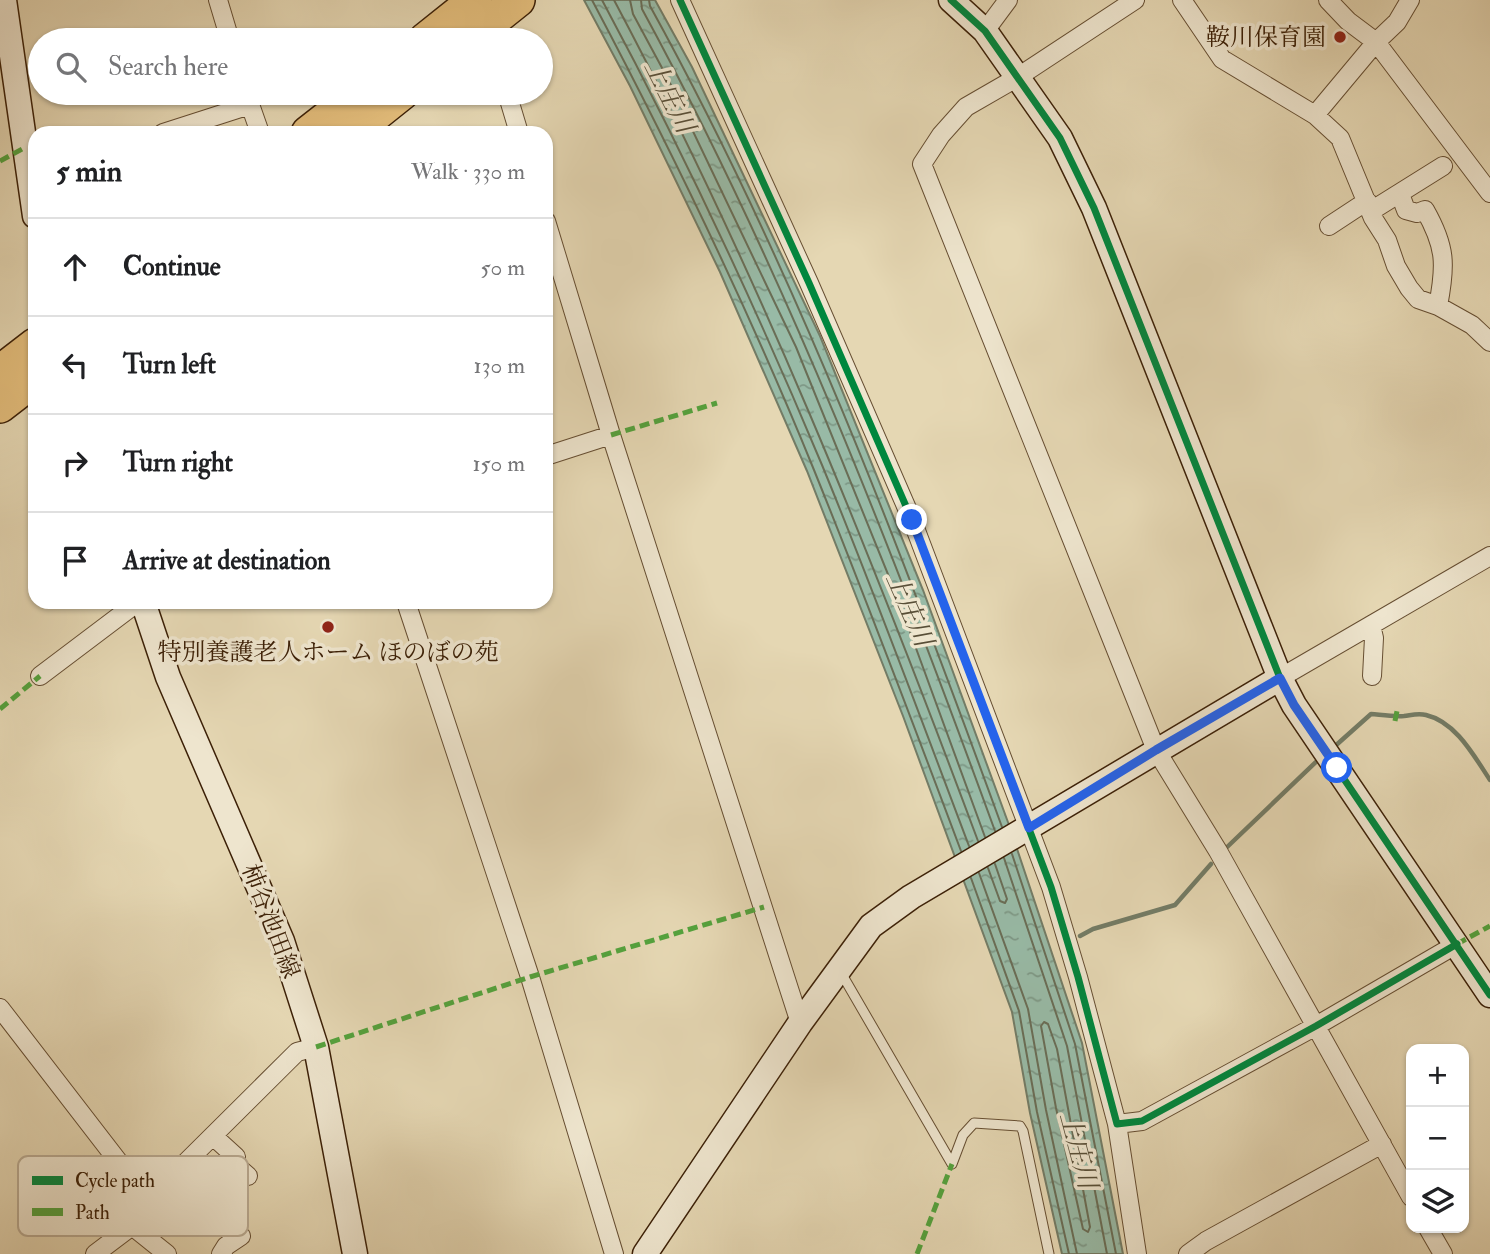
<!DOCTYPE html>
<meta charset="utf-8">
<style>
:root{--surface:#fff;--page:#f2f2f2;--text:#202124;--muted:#757577;--line:#e0e0e0}
body{margin:0;font-family:"IM FELL Double Pica","Noto Serif JP",serif;background:var(--page);color:var(--text)}
.controls{position:absolute;right:21px;bottom:21px;display:grid;overflow:hidden;border-radius:14px;box-shadow:0 2px 5px #0004}
.controls button{width:63px;height:63px;display:grid;place-items:center;padding:0;border:0;border-bottom:2px solid var(--line);background:var(--surface);color:var(--text);font:35px sans-serif}
.stop{position:absolute;width:21px;height:21px;margin:-16px;border:5px solid #2563eb;border-radius:50%;background:#fff}
.stop.end{background:#2563eb;border-color:#fff;box-shadow:0 2px 7px #0008}
.list{margin:0;padding:0;list-style:none}
h2{display:flex;justify-content:space-between;align-items:center;height:91px;margin:0;padding:0 28px;font-size:30px}
h2 small{font-size:23px;font-weight:400;color:var(--muted)}
.list li{display:grid;grid-template-columns:46px 1fr auto;gap:21px;align-items:center;box-sizing:border-box;height:98px;padding:0 28px;border-top:2px solid var(--line)}
.list b{display:block;font-size:26px;white-space:nowrap}
.list em{font-size:23px;font-style:normal;color:var(--muted)}
.icon{flex:none;width:38px;height:38px;fill:none;stroke:currentColor;stroke-width:2;stroke-linecap:round;stroke-linejoin:round}
.map{position:relative;flex:none;width:1490px;height:1254px;overflow:hidden}
.search{position:absolute;background:var(--surface);box-shadow:0 2px 5px #0004;left:28px;top:28px;width:525px;height:77px;display:flex;align-items:center;gap:18px;box-sizing:border-box;padding:0 24px;border-radius:38px;color:var(--muted);font-size:26px}
.panel{position:absolute;background:var(--surface);box-shadow:0 2px 5px #0004;left:28px;top:126px;width:525px;height:483px;border-radius:21px}
.map>svg:first-child{display:block}
.water{fill:url(#water-ripples);stroke:#737c66;stroke-width:2}
.lines{fill:none;stroke-linecap:round;stroke-linejoin:round}
.shore{stroke:#6a6d56;stroke-width:2}
.stream{stroke:#737c66;stroke-width:4.5}
.lane-casing{stroke:#664e32;stroke-width:11}
.street-casing{stroke:#664e32;stroke-width:20}
.secondary-casing{stroke:#3c2007;stroke-width:27}
.highway-casing{stroke:#3c2007;stroke-width:36}
.lane{stroke:#eee5ce;stroke-width:9}
.street{stroke:#eee5ce;stroke-width:18}
.secondary{stroke:#eee5ce;stroke-width:24}
.highway{stroke:#e2bc7a;stroke-width:33}
.quiet{stroke:#54a23d;stroke-width:5;stroke-dasharray:10 5;stroke-linecap:butt}
.cycleway-casing{stroke:#eee5ce;stroke-width:11}
.cycleway{stroke:#00873e;stroke-width:7}
.route{stroke:#2563eb;stroke-width:9}
.poi-dot{fill:#8f2418;stroke:#eee5ce;stroke-width:2.5}
.labels{text-anchor:middle;stroke-width:7;stroke-linejoin:round;paint-order:stroke}
.poi-label{font-size:24px;fill:#3c2007;stroke:#eee5ce;text-anchor:end}
.street-label{font-size:24px;fill:#3c2007;stroke:#eee5ce}
.water-label{font-size:26px;font-style:italic;fill:#584e37;stroke:#eee5ce}
.key{fill:#eee5ce;stroke:#b9aa92;stroke-width:2}
.key-label{font-size:19px;fill:#3c2007}
</style>
<div class="map">
<svg width="1490" height="1254" viewBox="0 0 1490 1254">
<defs>
<pattern id="water-ripples" width="26" height="14" patternUnits="userSpaceOnUse" patternTransform="scale(1.75)"><rect width="26" height="14" fill="#98baa6"/><path d="M2 4q2-2 4 0t4 0M15 11q2-2 4 0t4 0" fill="none" stroke="#7d9785"/></pattern>
</defs>
<rect width="100%" height="100%" fill="#e5d7b3"/>
<filter id="stains"><feTurbulence type="fractalNoise" baseFrequency=".00286" numOctaves="4"/><feColorMatrix values="0 0 0 0 .2 0 0 0 0 .09 0 0 0 0 .02 0 0 0 .5 -.17"/></filter>
<radialGradient id="worn" r=".72"><stop offset=".6" stop-color="#630" stop-opacity="0"/><stop offset="1" stop-color="#630" stop-opacity=".3"/></radialGradient>
<path class="water" d="M584,0H655L692,67L820,336L923,590L1009,825L1082,1043L1123,1254H1062L1030,1113L1012,1012L903,716L807,471L720,272L630,86Z"/>
<g class="lines">
<path class="shore" d="M592,0C673,153 749,310 814,470C865,596 913,723 961,851
M602,0C683,151 756,307 822,465C874,591 921,719 969,846
M614,0C758,271 871,554 978,841
M630,0L633,14L668,79L796,347L898,599L985,837
M641,0L642,9C785,272 893,551 995,831
M649,0L650,6C794,267 900,547 1002,827
M1012,854L1075,1044L1116,1254
M1004,858L1067,1046L1107,1254
M988,868L1000,901L1005,903L1007,899L995,864
M979,873L1028,1009L1046,1110L1077,1254
M971,878L1019,1011L1037,1112L1069,1254
M1044,1022L1048,1024L1057,1049L1090,1227L1088,1232L1083,1229L1056,1108L1041,1026Z"/>
<path class="stream" d="M1334,747L1371,714C1382,715 1394,717 1404,716C1412,715 1418,713 1426,715C1456,722 1474,756 1490,780
M1224,850L1319,759
M1080,936L1093,929L1175,905L1211,864"/>
<defs>
<path id="lane" d="M840,971L952,1164
M952,1164L963,1135L974,1123L1020,1126L1023,1131L1049,1254"/>
<path id="street" d="M218,0L230,40
M680,0L809,283L912,520L1051,887L1078,977L1117,1124L1142,1121L1316,1026L1457,944
M1135,0L1018,77L966,107L941,135L922,164L1156,750L1218,851L1411,1197
M1182,0L1222,59L1315,115L1340,138L1373,218L1387,240L1396,266L1409,288L1418,299L1438,306L1472,325L1490,342
M1328,0L1348,21L1376,42L1490,193
M985,31L1008,0
M246,93L260,133
M507,93L519,133
M1315,115L1376,42L1397,22L1410,0
M163,133L250,105
M1400,194L1406,210L1417,213L1425,210C1446,247 1446,265 1438,306
M1371,211L1443,166
M546,221L611,435L800,1023
M1329,226L1367,201
M546,456L611,435
M406,602L530,977L614,1254
M1371,625L1374,638L1372,676
M40,676L138,602
M1280,678L1490,556
M0,1008L148,1200
M1117,1124L1137,1254
M213,1136L236,1157L227,1170
M232,1162L248,1176
M132,1226L167,1254
M1428,1228L1443,1254
M95,1254L132,1226L148,1200L297,1052L316,1047
M221,1254L226,1246L241,1236
M1188,1254L1206,1241L1382,1144"/>
<path id="secondary" d="M4,0L35,216
M951,0L985,31L1060,138L1094,208L1280,678L1294,705L1490,995
M143,602L168,677L282,941L316,1047L355,1254
M645,1254L800,1023L871,926L911,897L1280,678"/>
<path id="highway" d="M425,40L475,0
M468,40L518,0
M308,133L359,93
M352,133L402,93
M0,372L35,345
M0,406L35,379"/>
</defs>
<use href="#lane" class="lane-casing"/>
<use href="#street" class="street-casing"/>
<use href="#secondary" class="secondary-casing"/>
<use href="#highway" class="highway-casing"/>
<use href="#lane" class="lane"/>
<use href="#street" class="street"/>
<use href="#secondary" class="secondary"/>
<use href="#highway" class="highway"/>
<path class="quiet" d="M0,161L24,148
M611,435L717,403
M0,709L40,676
M1395,721L1397,711
M1457,944L1490,926
M316,1047L530,977L764,907
M917,1254L952,1164"/>
<defs>
<path id="cycleway" d="M680,0L809,283L912,520L1051,887L1078,977L1117,1124L1142,1121L1316,1026L1457,944
M951,0L985,31L1060,138L1094,208L1280,678L1294,705L1490,995"/>
</defs>
<use href="#cycleway" class="cycleway-casing"/>
<use href="#cycleway" class="cycleway"/>
</g>
<g class="lines">
<path class="route" d="M912,520L1029,828L1156,750L1280,678L1294,705L1337,768"/>
</g>
<g class="poi-dot">
<circle cx="1340" cy="37" r="7"/>
<circle cx="328" cy="627" r="7"/>
</g>
<g class="labels">
<g class="poi-label">
<text x="1326" y="45">鞍川保育園</text>
<text x="328" y="660" text-anchor="middle">特別養護老人ホーム ほのぼの苑</text>
</g>
<g class="street-label">
<text transform="translate(271 921) rotate(69)" y="8">柿谷池田線</text>
</g>
<g class="water-label">
<text transform="translate(670 96) rotate(63)" y="9">上庄川</text>
<text transform="translate(910 609) rotate(66)" y="9">上庄川</text>
<text transform="translate(1079 1150) rotate(75)" y="9">上庄川</text>
</g>
</g>
<rect x="18" y="1156" width="230" height="80" rx="10" class="key"/>
<rect x="32" y="1176" width="31" height="9" fill="#00873e"/>
<rect x="32" y="1208" width="31" height="8" fill="#54a23d"/>
<g class="key-label">
<text x="75" y="1187">Cycle path</text>
<text x="75" y="1219">Path</text>
</g>
<rect width="100%" height="100%" filter="url(#stains)"/>
<rect width="100%" height="100%" fill="url(#worn)"/>
</svg>
<div class="controls">
<button>+</button>
<button>−</button>
<button><svg class="icon" aria-label="layers" viewBox="0 0 24 24"><path d="M12 4l9 5-9 5-9-5zM3 14l9 5 9-5"/></svg></button>
</div>
<div class="stop" style="left:1337px;top:768px"></div>
<div class="stop end" style="left:912px;top:520px"></div>
<div class="search"><svg class="icon" aria-label="search" viewBox="0 0 24 24"><circle cx="10" cy="10" r="6"/><path d="M15 15l6 6"/></svg>Search here</div>
<section class="panel">
<h2>5 min<small>Walk · 330 m</small></h2>
<ul class="list">
<li><svg class="icon" aria-label="ahead" viewBox="0 0 24 24"><path d="M12 20V5M6 11l6-6 6 6"/></svg><div><b>Continue</b></div><em>50 m</em></li>
<li><svg class="icon" aria-label="left" viewBox="0 0 24 24"><path d="M17 20v-9H6M10 6l-5 5 5 5"/></svg><div><b>Turn left</b></div><em>130 m</em></li>
<li><svg class="icon" aria-label="right" viewBox="0 0 24 24"><path d="M7 20v-9h11M14 6l5 5-5 5"/></svg><div><b>Turn right</b></div><em>150 m</em></li>
<li><svg class="icon" aria-label="arrive" viewBox="0 0 24 24"><path d="M6 21V4h12l-3 4 3 4H6"/></svg><div><b>Arrive at destination</b></div></li>
</ul>
</section>
</div>
